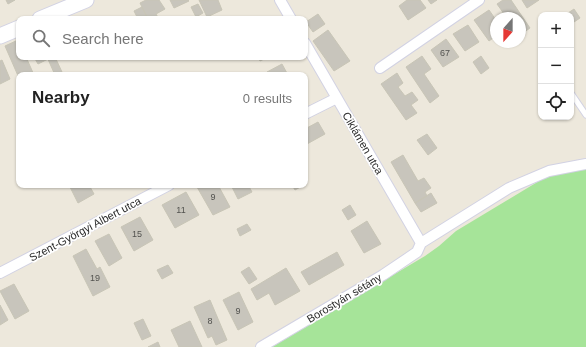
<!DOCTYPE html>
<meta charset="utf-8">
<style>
:root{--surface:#fff;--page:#f6f6f6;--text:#222;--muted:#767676;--line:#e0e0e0}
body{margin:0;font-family:Helvetica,sans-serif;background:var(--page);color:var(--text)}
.controls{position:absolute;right:12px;top:12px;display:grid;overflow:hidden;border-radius:8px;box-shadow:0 1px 3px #0004}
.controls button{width:36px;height:36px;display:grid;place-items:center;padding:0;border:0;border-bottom:1px solid var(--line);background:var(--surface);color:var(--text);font:20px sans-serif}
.compass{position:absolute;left:490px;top:12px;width:36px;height:36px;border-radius:50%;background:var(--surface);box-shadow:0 1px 3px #0004;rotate:201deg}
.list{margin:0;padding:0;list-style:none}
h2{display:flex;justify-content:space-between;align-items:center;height:52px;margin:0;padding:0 16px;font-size:17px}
h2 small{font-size:13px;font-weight:400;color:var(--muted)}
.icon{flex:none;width:22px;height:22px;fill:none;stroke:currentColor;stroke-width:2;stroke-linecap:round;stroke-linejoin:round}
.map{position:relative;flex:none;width:586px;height:347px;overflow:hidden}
.search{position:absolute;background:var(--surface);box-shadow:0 1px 3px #0004;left:16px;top:16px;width:292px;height:44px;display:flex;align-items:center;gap:10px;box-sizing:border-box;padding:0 14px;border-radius:8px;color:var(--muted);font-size:15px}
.panel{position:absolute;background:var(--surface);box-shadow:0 1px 3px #0004;left:16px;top:72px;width:292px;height:116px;border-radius:8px}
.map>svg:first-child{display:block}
.green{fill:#a6e499}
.building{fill:#c8c5bc;stroke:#c8c5b6}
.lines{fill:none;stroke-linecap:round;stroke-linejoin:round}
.service-casing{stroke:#d2d2e3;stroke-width:7}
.minor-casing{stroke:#d2d2e3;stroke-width:12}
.secondary-casing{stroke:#d2d2e3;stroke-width:17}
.service{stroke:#fff;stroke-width:5}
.minor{stroke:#fff;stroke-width:10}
.secondary{stroke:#fff;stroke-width:15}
.labels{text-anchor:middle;stroke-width:3.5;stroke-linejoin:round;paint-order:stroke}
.number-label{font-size:9px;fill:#52524f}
.street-label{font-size:11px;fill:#2b2b2b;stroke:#fff}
</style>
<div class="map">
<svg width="586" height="347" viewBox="0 0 586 347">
<rect width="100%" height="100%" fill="#ede8dc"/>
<path class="green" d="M586,169V347H272L425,256L439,246L456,231L549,175Z"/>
<path class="building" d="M6,0H15L8,4Z
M146,0H159L165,9L156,14L159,19H148L140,3Z
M170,0H188L189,1L174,8Z
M199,0H218L222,10L207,17Z
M407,0H420L426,8L408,20L399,6Z
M428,0H437L431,4Z
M503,0H511L530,28L520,35V18H507L497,4Z
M522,0H539L527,8Z
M198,4L203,13L196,17L191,7Z
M142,7L148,19H138L134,11Z
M574,9L580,18L571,24V15H565Z
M489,10L496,20V36L489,41L474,20Z
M318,14L325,24L313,32L306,22Z
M468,25L479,42L465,51L453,34Z
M328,30L350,61L334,71L313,41Z
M446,39L459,57L443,67L431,50Z
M18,40L19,57H26L34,75H19V78L5,46Z
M422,56L431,69L424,74L439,96L430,103L406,67Z
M481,56L489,68L481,74L473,62Z
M34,57H47L48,59L38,64Z
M47,57H55L62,72L55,75Z
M258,57H268L260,61Z
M2,60L10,79L0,84V61Z
M282,64L288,75H269L267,72Z
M397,73L403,83L398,87L405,96L412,92L418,100L411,105L417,113L406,120L381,84Z
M318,122L325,134L307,144L305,141V129Z
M427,134L437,148L428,155L417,140Z
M403,155L418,181L424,178L431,188L425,192L427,196L415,203L391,162Z
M69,185H89L94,194L78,203Z
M200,185H218L230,207L213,215L197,187Z
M231,185H248L252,192L238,199Z
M292,185H304L295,190Z
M186,192L199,215L175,228L162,205Z
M431,193L437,203L421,212L415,203Z
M350,205L356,215L348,220L342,210Z
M140,217L153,240L134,251L121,227Z
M367,221L381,244L364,253L351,231Z
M247,224L251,230L240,236L237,229Z
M109,234L122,258L109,266L95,241Z
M86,249L97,269L100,267L110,287L93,296L73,256Z
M337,252L344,265L309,285L301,272Z
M168,265L173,273L162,279L157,270Z
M249,267L257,279L249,284L241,272Z
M286,268L300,291L275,305L269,293L257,300L251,289Z
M14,284L29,311L15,319L0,291Z
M239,292L253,322L238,330L223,300Z
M210,300L227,340L216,345L212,336L208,338L194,307Z
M0,305L8,320L0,325Z
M143,319L151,336L142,340L134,323Z
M190,321L202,347H179L171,330Z
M158,342L160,347H148Z"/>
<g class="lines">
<defs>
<path id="service" d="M571,93L586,115"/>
<path id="minor" d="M280,0L291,19
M305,43L421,243
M380,68L479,0
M305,114L337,98
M421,243L509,188L549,171L586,164
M0,273L169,185
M261,347L383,275L417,252L421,243"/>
<path id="secondary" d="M40,19L86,0
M0,36L19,28"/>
</defs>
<use href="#service" class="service-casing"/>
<use href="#minor" class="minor-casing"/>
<use href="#secondary" class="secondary-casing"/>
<use href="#service" class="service"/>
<use href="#minor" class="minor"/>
<use href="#secondary" class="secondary"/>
</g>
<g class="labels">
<g class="number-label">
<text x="445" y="56">67</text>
<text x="213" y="200">9</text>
<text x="181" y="213">11</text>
<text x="137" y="237">15</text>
<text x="95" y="281">19</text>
<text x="238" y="314">9</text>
<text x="210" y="324">8</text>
</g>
<g class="street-label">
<text transform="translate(363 143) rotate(60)" y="4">Ciklámen utca</text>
<text transform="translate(85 229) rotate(-28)" y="4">Szent-Györgyi Albert utca</text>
<text transform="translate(344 298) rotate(-31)" y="4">Borostyán sétány</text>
</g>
</g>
</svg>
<div class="controls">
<button>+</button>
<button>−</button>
<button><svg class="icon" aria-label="locate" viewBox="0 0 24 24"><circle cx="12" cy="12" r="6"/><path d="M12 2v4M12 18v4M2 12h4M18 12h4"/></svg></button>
</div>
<svg class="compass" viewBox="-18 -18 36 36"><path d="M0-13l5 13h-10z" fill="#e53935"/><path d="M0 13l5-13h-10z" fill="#767676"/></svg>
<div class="search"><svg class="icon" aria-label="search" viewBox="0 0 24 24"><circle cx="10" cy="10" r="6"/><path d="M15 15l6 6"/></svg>Search here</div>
<section class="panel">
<h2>Nearby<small>0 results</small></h2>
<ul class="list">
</ul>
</section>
</div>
